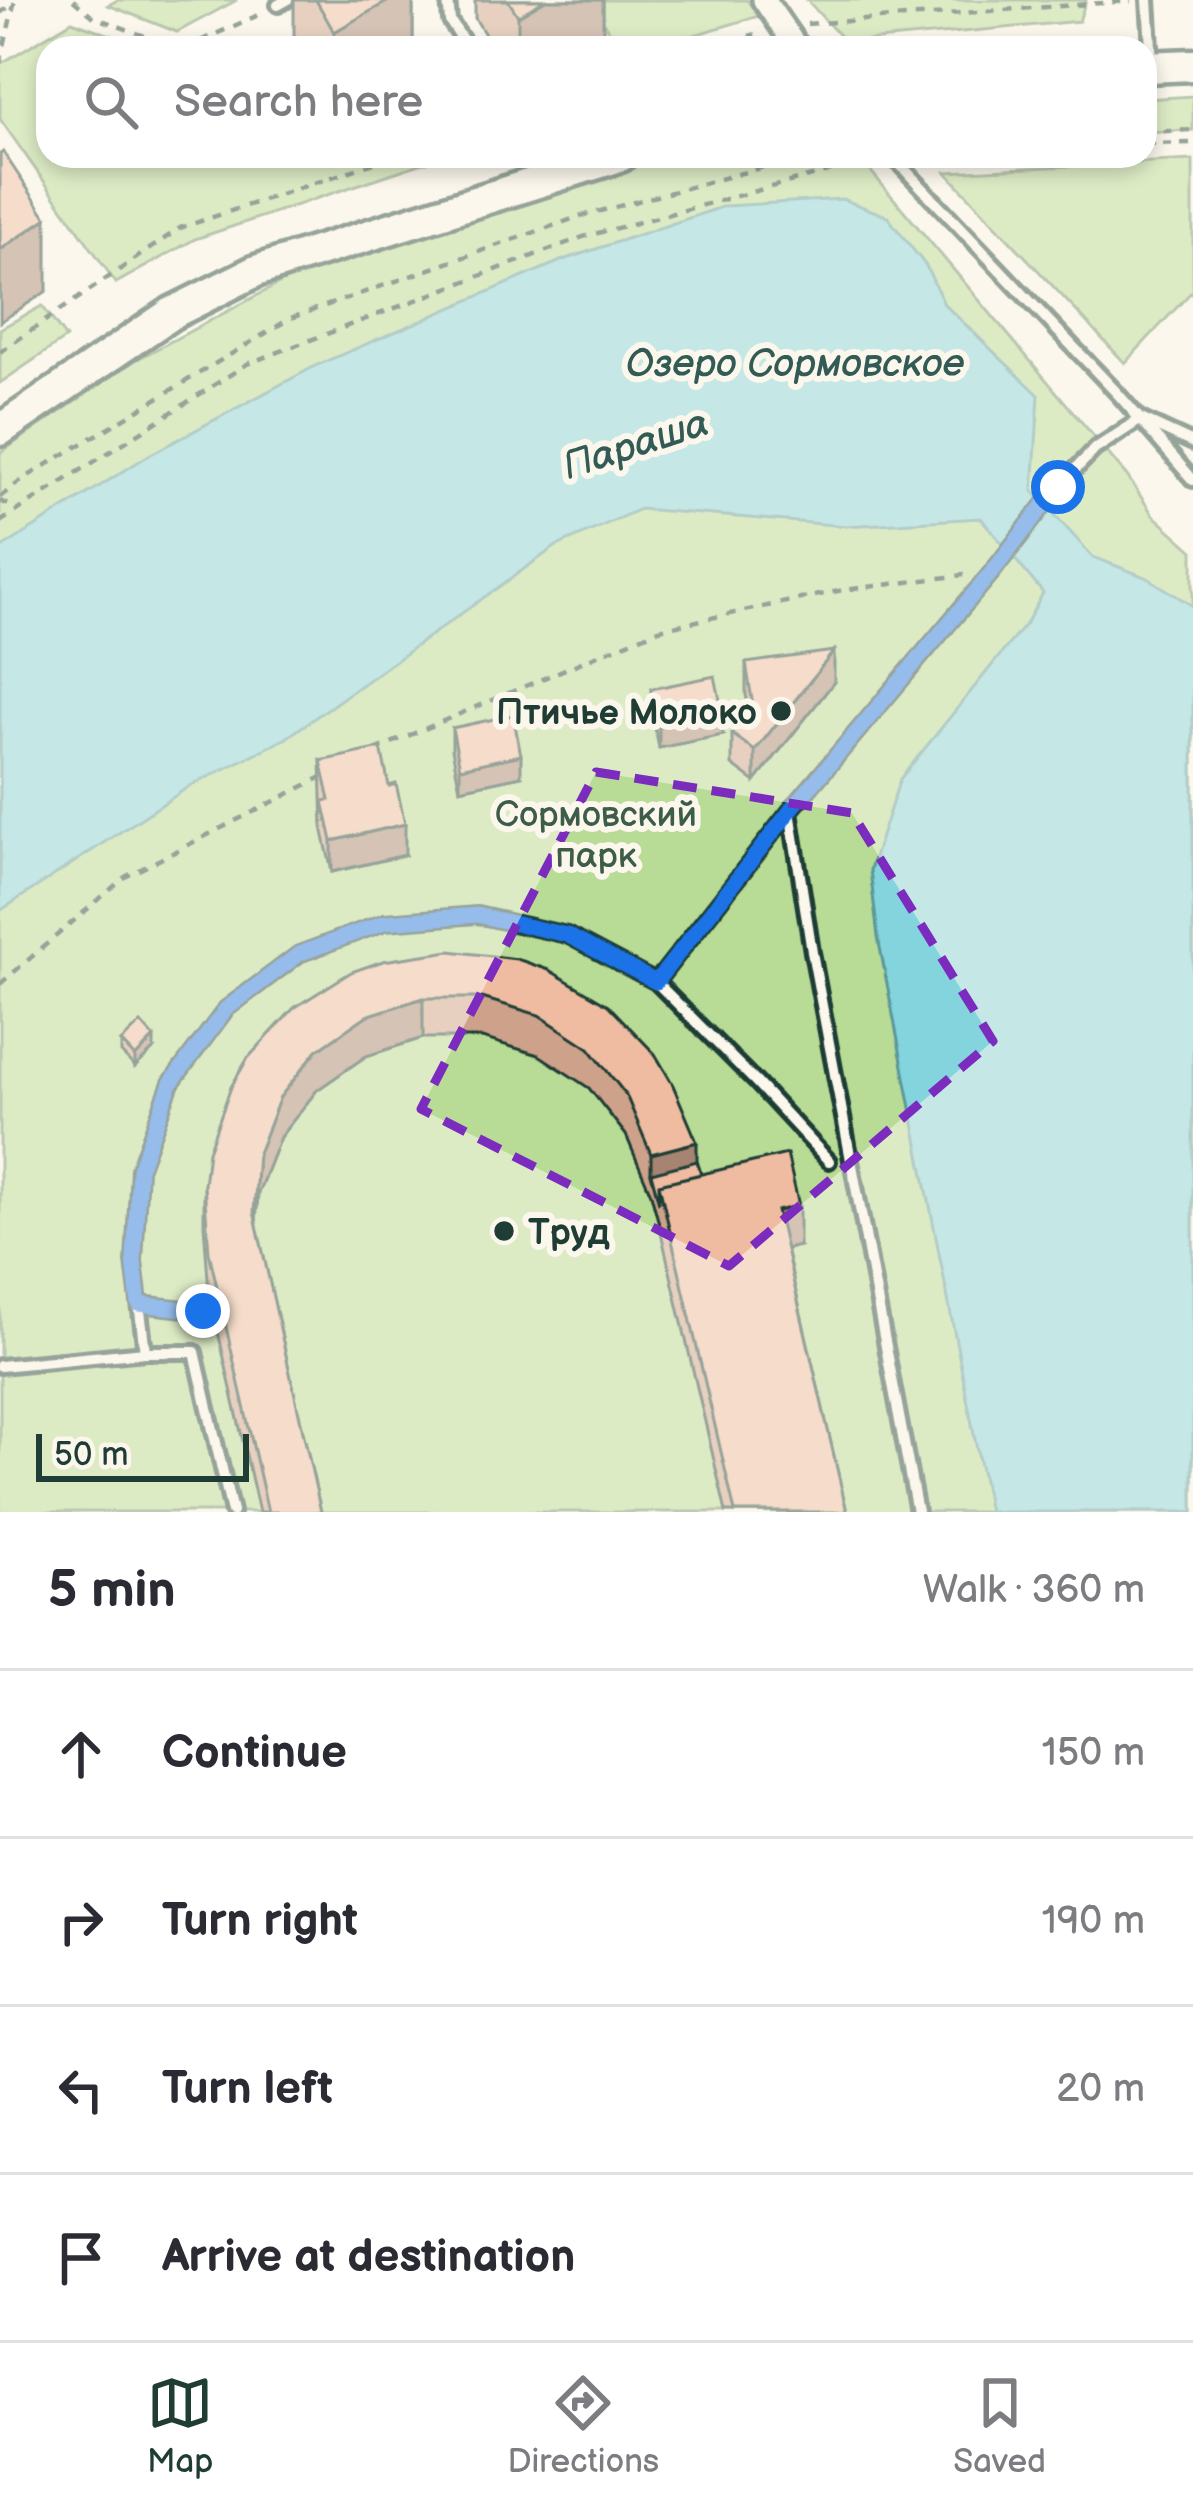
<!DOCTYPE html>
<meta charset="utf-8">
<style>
:root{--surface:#fff;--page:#f2f2f3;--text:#2b2b33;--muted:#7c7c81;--line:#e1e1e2;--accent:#1f3d34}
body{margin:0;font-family:"Balsamiq Sans",sans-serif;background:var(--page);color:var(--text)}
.scale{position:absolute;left:36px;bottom:30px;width:213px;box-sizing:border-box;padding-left:12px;border:6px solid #1f3d34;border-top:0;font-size:33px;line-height:42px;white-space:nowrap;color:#1f3d34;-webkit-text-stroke:9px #fbf7ec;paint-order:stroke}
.stop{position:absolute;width:36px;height:36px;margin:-27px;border:9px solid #1a73e8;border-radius:50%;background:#fff}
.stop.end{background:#1a73e8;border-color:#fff;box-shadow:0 3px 12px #0008}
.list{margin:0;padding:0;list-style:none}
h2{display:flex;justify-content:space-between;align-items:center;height:156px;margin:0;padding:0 48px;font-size:51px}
h2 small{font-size:39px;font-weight:400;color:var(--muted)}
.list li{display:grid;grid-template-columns:78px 1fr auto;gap:36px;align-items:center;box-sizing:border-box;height:168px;padding:0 48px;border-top:3px solid var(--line)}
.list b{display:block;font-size:45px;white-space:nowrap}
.list em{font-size:39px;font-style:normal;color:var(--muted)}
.icon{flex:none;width:66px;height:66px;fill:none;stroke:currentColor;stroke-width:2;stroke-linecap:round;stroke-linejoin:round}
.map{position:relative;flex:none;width:1193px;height:1512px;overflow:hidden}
.search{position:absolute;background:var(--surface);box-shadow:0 6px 18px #0003;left:36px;right:36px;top:36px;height:132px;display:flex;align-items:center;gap:30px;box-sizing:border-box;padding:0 42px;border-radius:36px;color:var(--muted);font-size:45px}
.sheet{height:828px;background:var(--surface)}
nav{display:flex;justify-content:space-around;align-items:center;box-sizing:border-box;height:168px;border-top:3px solid var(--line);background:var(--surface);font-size:33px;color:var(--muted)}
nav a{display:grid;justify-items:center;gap:6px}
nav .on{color:var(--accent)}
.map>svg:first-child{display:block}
.green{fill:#b8dc96;stroke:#6c8c65;stroke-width:3}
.water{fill:#83d4dd;stroke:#5b9899;stroke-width:3}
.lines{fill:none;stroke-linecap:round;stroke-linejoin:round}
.lane-casing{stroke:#1f3d34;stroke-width:20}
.street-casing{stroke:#1f3d34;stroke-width:30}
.secondary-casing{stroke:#1f3d34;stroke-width:39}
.path{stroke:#1f3d34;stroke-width:4.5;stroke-dasharray:9 9;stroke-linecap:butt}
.lane{stroke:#fbf7ec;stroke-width:10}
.street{stroke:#fbf7ec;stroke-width:21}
.secondary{stroke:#fbf7ec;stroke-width:30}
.wall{fill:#cea18a;stroke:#1f3d34;stroke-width:3}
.shaded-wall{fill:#a78371;stroke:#1f3d34;stroke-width:3}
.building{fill:#efbba1;stroke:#1f3d34;stroke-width:3}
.route{stroke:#1a73e8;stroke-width:15}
.marked{fill:none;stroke:#7b2cbf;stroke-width:9;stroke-dasharray:24 15;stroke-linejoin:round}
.poi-dot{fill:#1f3d34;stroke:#fbf7ec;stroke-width:4.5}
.labels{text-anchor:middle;stroke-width:12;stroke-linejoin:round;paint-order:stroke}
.poi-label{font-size:36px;font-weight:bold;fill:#1f3d34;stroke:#fbf7ec;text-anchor:end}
.park-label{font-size:36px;fill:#3e5d48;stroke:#fbf7ec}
.water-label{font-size:39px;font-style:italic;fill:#335b56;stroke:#fbf7ec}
</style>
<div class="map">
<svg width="1193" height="1512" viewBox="0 0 1193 1512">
<rect width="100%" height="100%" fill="#fbf7ec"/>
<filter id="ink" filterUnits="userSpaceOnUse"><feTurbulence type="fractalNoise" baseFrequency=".00833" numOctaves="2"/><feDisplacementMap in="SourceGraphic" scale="24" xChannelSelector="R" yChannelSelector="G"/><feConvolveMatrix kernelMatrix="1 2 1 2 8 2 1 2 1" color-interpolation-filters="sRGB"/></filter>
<g filter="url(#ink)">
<path class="green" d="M118,0H237L177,32L108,5Z
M590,0H747L759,16L650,48H619Z
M807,0H1086L1079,21L846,43Z
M72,21L146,48H48V156H444L195,239L116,283L0,119V64Z
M1193,96V130L1145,132V99Z
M653,156H858L1127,476L1153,515L1193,551V1512H0V453L134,361L292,277Z
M1193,160V290L1125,363L946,172Z
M42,306L66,338L0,383V329Z"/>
<path class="water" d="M842,199L887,216L926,266L944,304L1039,395L1033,491L1093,557L1148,578L1193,606V1512H989L878,937L870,870L900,779L1027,622L1043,593L981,518L846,526L640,509L555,547L285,739L190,786L0,911V549L149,455L317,365L563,260L725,206Z"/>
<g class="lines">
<defs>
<path id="lane" d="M448,0L450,21L468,48
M1148,0L1152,63
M278,5L287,0
M892,156L1118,394L1193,480
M656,982L790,811
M139,1304L203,1311
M145,1352L134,1261L139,1169L171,1083L226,1009L299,954L385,922L477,915L567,935L656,982L756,1082L829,1161
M0,1366L145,1352H195L232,1512
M917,1512L812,952L790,811L993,571L1058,487L1095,449L1141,419L1193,443"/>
<path id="street" d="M764,0L797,48"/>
<path id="secondary" d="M1145,67L1193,65
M0,430L172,313L256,271L620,156"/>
</defs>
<use href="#lane" class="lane-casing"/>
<use href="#street" class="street-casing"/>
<use href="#secondary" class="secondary-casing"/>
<path class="path" d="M73,0L94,17L177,48
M0,13L15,3
M807,24L1131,1
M184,48L261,14
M715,48L755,34
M0,63L15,0
M1145,132L1193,130
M1145,144L1193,143
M836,156L842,168
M0,352L180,228L395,156
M0,497L25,478L291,318L578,217L805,156
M0,501L17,509
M0,522L247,364L583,237L842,168L876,163
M375,750L659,629L843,590L964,575
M0,984L125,877L322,777"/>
<use href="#lane" class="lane"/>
<use href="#street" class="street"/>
<use href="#secondary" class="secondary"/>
</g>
<path class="wall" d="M294,0H413V48H301L294,35Z
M475,0H603V37L585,48H493L475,18Z
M746,663L834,682L755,782L732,765V734L749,711L746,694Z
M651,689L723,735L659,748L651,710Z
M452,728L521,776L460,789L452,749Z
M321,761L405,855L332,872L323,832Z
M517,959L697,1161L701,1174L799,1246L786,1249L847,1512H726L659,1224L651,1194L626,1135L589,1088L539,1055L482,1038H423L366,1056L317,1090L280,1137L258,1193L256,1222L321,1512H259L209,1292L204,1225V1185L248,1058Z
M121,1042L154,1049L135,1067L121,1053Z"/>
<path class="shaded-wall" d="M390,0H413V48H334V32Z
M545,0H603V37L585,48H518V16Z
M47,218V291L0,322V250Z
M834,651V682L755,782V751Z
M723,714V735L659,748V727Z
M521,755V776L460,789V768Z
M405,824V855L332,872V841Z
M423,998V1038L366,1056L317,1090L280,1137L258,1193L254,1252V1212L258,1153L280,1097L317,1050L366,1016Z
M154,1038V1049L135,1067V1057Z
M697,1142V1182L651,1173V1154Z
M799,1206V1246L777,1251V1211Z"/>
<path class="building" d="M316,0H390L334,32Z
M508,0H545L518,16Z
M3,152L47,218L0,250V154Z
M834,651L755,751L732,734L753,706L746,663Z
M715,676L723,714L659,727L651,689Z
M513,715L521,755L460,768L452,728Z
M381,748L389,786L396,784L405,824L332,841L323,801L330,800L321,761Z
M450,951L517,959L549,970L608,1005L655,1054L672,1083L697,1142L651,1154L626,1095L589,1048L539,1015L482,998H423L366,1016L317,1050L280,1097L258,1153L254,1212L321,1512H268L209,1252L204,1185L208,1151L231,1087L248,1058L294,1008L351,972L383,961Z
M141,1023L154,1038L135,1057L121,1042Z
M787,1154L799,1206L777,1211L847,1512H735L659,1184Z
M697,1161L701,1174L659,1184V1203L651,1173Z"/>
</g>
<g class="lines" filter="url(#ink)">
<path class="route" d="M203,1311L139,1304L134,1261L139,1169L171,1083L226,1009L299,954L385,922L477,915L567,935L656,982L790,811L993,571L1058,487"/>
</g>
<path d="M0 0H1193V1512H0ZM596,772L852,813L993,1041L729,1266L421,1109Z" fill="#fbf7ec" fill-opacity=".55" fill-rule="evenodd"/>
<path class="marked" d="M596,772L852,813L993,1041L729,1266L421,1109Z"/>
<g class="poi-dot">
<circle cx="781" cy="711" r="12"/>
<circle cx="504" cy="1231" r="12"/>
</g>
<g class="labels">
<g class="poi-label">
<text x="757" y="724">Птичье Молоко</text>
<text x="528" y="1244" text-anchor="start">Труд</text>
</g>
<g class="park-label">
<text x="596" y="826">Сормовский<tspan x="596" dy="41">парк</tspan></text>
</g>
<g class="water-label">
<text x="795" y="376">Озеро Сормовское</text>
<text transform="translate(635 443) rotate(-18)" y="14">Параша</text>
</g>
</g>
</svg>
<div class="scale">50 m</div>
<div class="stop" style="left:1058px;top:487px"></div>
<div class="stop end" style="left:203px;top:1311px"></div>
<div class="search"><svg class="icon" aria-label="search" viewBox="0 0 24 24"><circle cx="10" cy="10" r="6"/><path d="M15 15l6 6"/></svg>Search here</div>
</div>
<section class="sheet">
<h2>5 min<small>Walk · 360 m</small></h2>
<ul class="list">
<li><svg class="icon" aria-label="ahead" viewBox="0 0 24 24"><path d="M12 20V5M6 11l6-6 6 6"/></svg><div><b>Continue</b></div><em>150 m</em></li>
<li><svg class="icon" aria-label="right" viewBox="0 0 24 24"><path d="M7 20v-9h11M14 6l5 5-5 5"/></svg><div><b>Turn right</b></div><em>190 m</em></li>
<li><svg class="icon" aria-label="left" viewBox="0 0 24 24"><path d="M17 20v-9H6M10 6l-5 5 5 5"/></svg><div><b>Turn left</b></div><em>20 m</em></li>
<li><svg class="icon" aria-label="arrive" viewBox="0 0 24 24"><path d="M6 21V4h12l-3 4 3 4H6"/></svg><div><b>Arrive at destination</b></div></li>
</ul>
</section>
<nav>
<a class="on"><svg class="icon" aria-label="map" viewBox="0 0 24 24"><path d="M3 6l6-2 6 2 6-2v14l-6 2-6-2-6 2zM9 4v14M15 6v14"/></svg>Map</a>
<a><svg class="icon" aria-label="directions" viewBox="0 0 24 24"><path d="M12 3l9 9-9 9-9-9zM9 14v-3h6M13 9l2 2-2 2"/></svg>Directions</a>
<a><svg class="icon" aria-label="saved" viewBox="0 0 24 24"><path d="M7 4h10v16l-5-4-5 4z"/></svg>Saved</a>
</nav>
